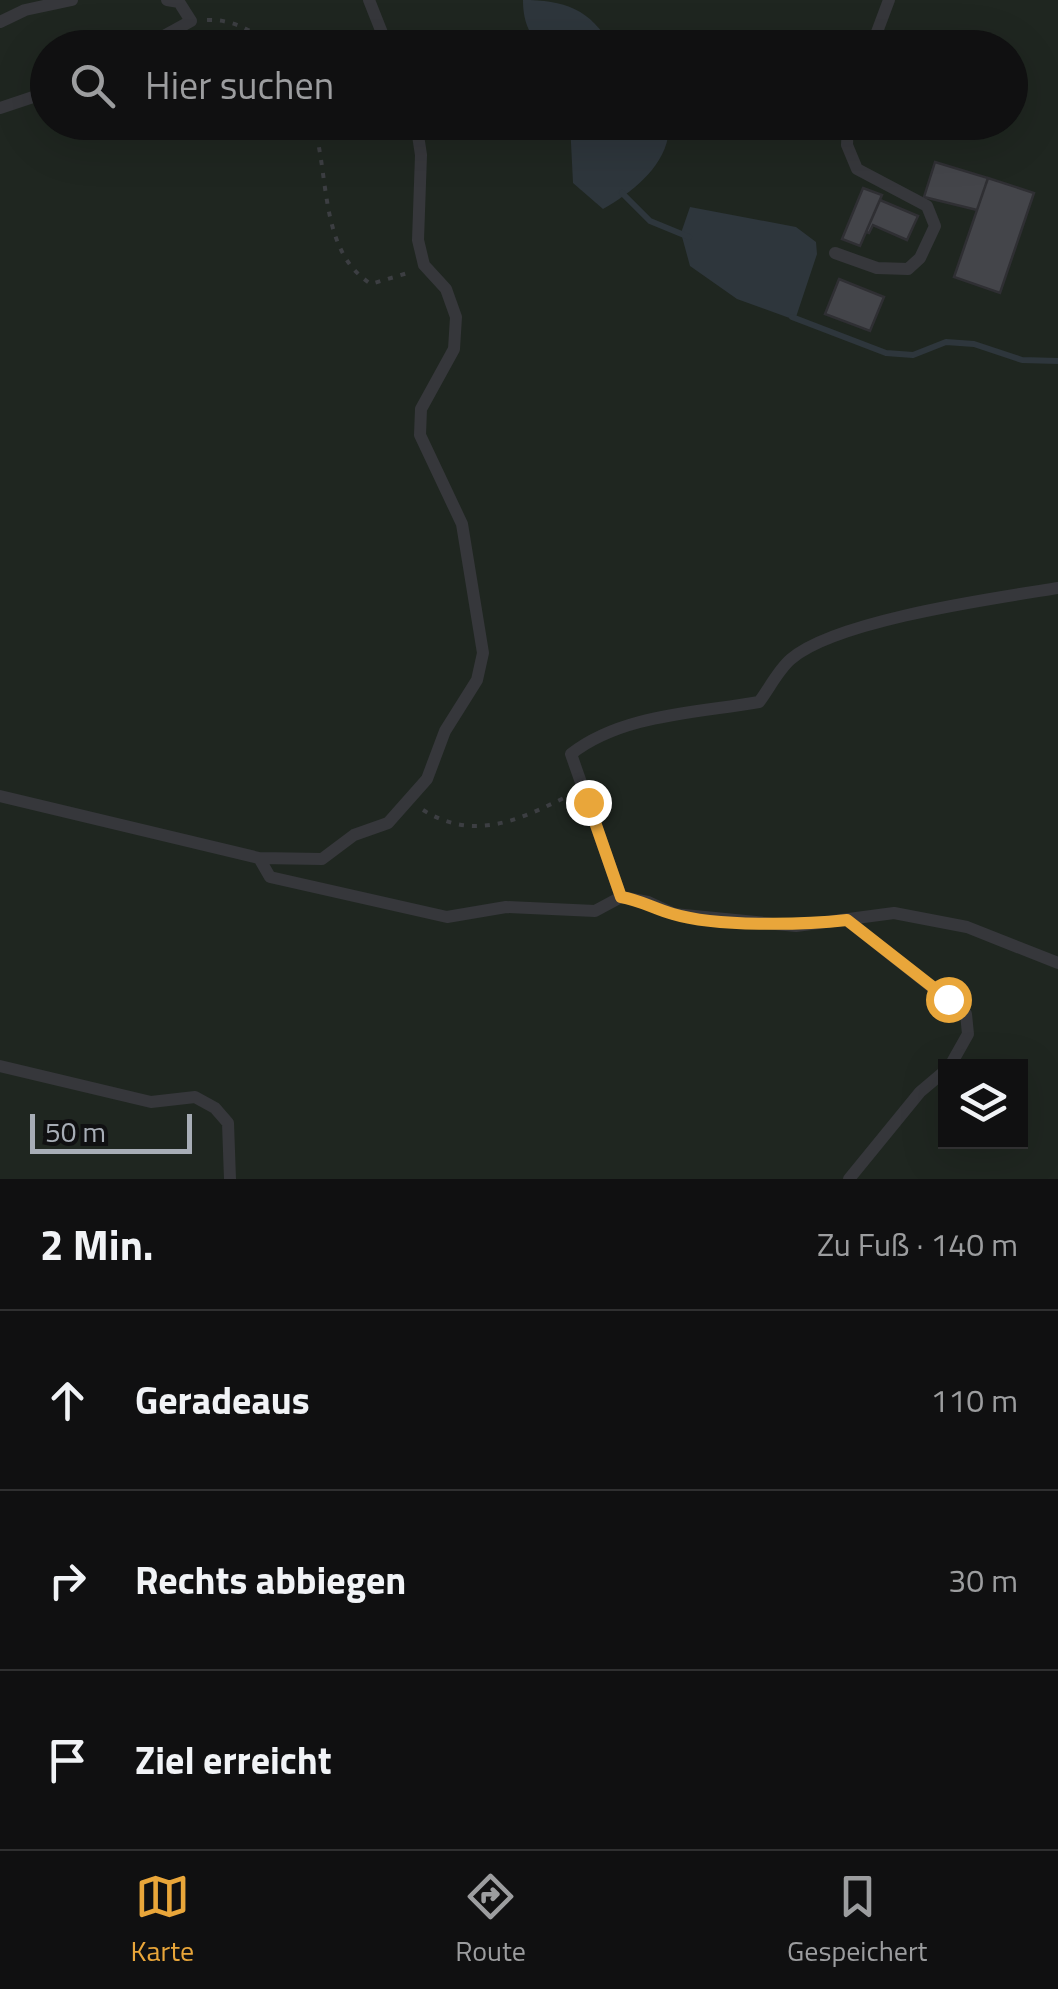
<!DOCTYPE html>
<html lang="de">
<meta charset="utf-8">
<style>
:root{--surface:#101011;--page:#19191a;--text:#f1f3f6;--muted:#9c9d9f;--line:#303031;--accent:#e9a63a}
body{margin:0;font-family:"Titillium Web",sans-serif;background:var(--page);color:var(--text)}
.controls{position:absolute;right:30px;bottom:30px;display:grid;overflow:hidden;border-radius:0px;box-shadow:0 10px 40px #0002}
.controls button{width:90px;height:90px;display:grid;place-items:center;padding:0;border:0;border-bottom:2px solid var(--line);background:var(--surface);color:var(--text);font:50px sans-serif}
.scale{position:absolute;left:30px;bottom:25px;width:162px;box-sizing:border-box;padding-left:10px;border:5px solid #a7adb6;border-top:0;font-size:28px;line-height:35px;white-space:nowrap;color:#a7adb6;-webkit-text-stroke:8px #101012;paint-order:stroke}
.stop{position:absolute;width:30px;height:30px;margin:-22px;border:8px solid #e9a63a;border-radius:50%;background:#fff}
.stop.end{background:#e9a63a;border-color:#fff;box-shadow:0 2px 10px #0008}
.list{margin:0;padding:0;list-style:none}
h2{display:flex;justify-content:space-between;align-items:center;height:130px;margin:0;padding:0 40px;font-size:42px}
h2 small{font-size:32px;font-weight:400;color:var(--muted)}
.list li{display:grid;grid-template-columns:65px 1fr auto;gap:30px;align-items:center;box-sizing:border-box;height:180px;padding:0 40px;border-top:2px solid var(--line)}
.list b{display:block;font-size:38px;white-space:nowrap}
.list em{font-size:32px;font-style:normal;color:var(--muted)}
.icon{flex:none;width:55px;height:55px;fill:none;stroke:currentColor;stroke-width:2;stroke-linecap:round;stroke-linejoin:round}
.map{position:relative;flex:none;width:1058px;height:1179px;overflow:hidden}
.search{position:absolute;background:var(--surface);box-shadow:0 10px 40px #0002;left:30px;right:30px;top:30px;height:110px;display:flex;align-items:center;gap:25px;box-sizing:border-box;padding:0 35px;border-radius:55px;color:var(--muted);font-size:38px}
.sheet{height:670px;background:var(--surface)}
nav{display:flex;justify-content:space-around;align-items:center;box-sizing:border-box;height:140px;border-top:2px solid var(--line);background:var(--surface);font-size:28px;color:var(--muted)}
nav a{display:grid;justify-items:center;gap:5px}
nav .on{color:var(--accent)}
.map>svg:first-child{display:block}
.green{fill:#1f2620;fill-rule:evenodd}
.water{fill:#2e363c}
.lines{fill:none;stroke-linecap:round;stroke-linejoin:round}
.stream{stroke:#2e363c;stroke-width:6}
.building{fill:#44454a;stroke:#2f2f33;stroke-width:2.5}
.path{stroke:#3c3e42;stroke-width:4;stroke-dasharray:5 8;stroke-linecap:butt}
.lane{stroke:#36373b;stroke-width:12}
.route{stroke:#e9a63a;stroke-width:12}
</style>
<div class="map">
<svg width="1058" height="1179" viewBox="0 0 1058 1179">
<rect width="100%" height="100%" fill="#151517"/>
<path class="green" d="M0,0H1058V1179H0ZM48,48H1010V122H48ZM946,1066H1020V1142H946Z"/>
<path class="water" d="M523,0C563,0 592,9 611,47H544C528,36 523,19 523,0Z
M659,123L668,137C662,169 631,193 603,209L573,183L570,123Z
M690,207L796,227L816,242L817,254L795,320L737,299L690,266L681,233Z"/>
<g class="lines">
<path class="stream" d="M622,193L650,221L689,237
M792,317L886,353L913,355L946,342L974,344L1022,360L1058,361"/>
</g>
<path class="building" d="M935,162L988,178L977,210L924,197Z
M988,178L1034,193L1000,293L954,277Z
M863,188L882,195L860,246L842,239Z
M880,200L918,216L907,240L873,225L869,233L866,232Z
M839,279L884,297L870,331L825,314Z"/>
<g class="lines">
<path class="path" d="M207,20C233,19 254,31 274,48
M313,122C330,177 319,251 371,284L411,272
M423,810C474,842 519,820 568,796"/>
<path class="lane" d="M369,0L388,48
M0,22L25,10L72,0
M142,48L191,21L179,2L167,0
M871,48L889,0
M0,108L48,92
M835,253L877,268L908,269L920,258L935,226L927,206L857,169L847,145L848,122
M1058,588C996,598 836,620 791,659C778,670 769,689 759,702C697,713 622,714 571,754L621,897L648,902L674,914L796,926L894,913L967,927L1058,963
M0,796L259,858L322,859L354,835L388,823L427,779L445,731L477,680L483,653L462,524L420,435L421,409L454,349L456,317L446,289L424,265L418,240L421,155L416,122
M259,858L270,877L447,917L506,907L595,911L621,897
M847,920L966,1014L968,1034L950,1066
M0,1066L151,1102L195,1097L215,1108L228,1123L230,1179
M849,1179L920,1092L946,1070"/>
</g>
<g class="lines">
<path class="route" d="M588,802L621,897C640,900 655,909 673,914C716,927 802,925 847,920L948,999"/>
</g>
</svg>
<div class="controls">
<button><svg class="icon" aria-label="layers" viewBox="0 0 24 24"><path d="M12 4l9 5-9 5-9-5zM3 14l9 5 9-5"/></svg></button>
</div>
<div class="scale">50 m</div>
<div class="stop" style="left:948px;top:999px"></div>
<div class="stop end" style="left:588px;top:802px"></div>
<div class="search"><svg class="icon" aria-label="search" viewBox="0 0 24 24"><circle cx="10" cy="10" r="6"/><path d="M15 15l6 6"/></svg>Hier suchen</div>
</div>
<section class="sheet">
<h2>2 Min.<small>Zu Fuß · 140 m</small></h2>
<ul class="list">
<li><svg class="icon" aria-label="ahead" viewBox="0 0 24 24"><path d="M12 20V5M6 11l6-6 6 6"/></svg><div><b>Geradeaus</b></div><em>110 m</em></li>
<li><svg class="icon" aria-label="right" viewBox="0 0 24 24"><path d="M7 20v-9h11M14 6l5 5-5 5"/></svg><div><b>Rechts abbiegen</b></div><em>30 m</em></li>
<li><svg class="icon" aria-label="arrive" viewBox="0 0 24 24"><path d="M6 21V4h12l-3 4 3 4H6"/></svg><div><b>Ziel erreicht</b></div></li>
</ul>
</section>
<nav>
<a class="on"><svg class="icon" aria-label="map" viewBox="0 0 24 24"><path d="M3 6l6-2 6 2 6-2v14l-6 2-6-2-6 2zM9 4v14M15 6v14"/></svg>Karte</a>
<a><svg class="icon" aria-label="directions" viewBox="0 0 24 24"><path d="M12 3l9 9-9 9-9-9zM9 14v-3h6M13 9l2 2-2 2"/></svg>Route</a>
<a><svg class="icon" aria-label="saved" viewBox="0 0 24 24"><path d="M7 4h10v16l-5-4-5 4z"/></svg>Gespeichert</a>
</nav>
